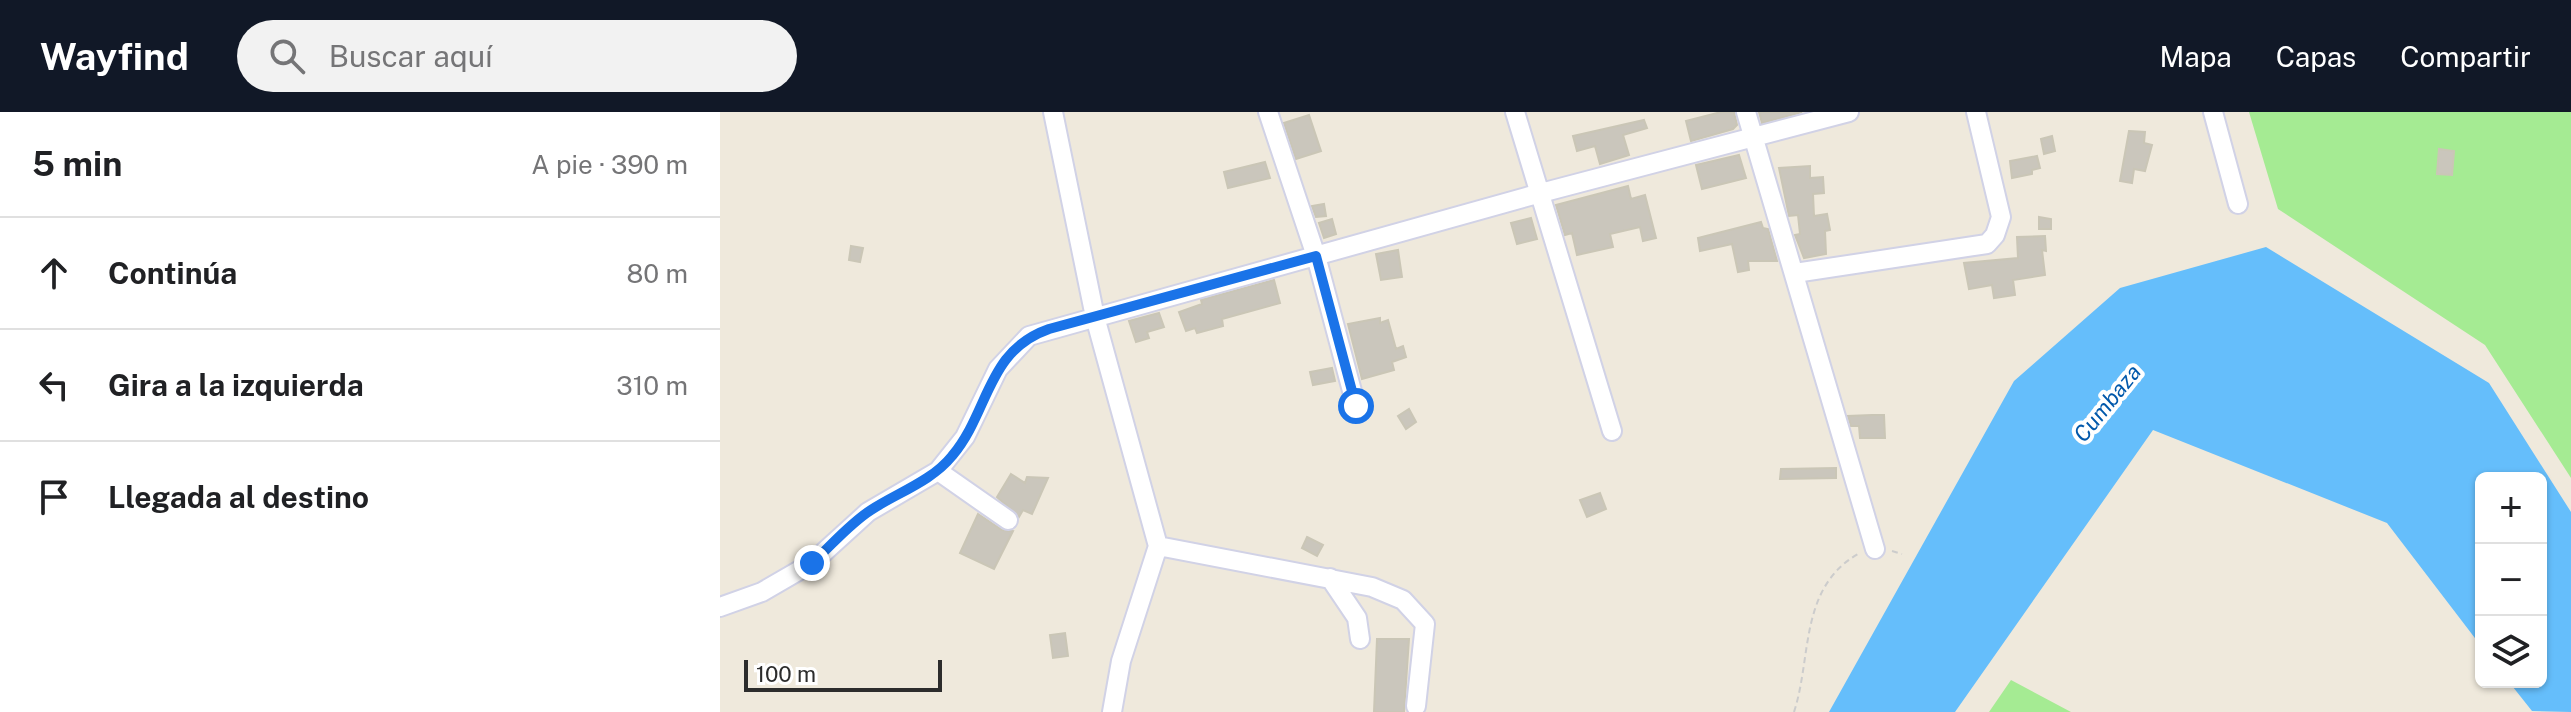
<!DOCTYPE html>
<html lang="es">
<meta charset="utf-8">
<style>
:root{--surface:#fff;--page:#f2f2f2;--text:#202124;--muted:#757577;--line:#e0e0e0;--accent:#111827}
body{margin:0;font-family:"Public Sans",sans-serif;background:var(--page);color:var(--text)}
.controls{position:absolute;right:24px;bottom:24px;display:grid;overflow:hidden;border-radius:12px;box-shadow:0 2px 6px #0004}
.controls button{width:72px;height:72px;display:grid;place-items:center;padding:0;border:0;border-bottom:2px solid var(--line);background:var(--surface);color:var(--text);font:40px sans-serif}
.scale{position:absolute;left:24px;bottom:20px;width:198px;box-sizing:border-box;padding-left:8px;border:4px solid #2c2c2c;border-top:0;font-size:22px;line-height:28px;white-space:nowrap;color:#2c2c2c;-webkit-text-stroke:6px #fff;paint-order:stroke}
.stop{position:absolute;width:24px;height:24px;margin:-18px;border:6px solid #1a73e8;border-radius:50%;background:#fff}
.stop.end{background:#1a73e8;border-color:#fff;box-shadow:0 2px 8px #0008}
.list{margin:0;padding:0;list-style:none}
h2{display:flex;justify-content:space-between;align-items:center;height:104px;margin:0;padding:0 32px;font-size:34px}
h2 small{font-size:26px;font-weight:400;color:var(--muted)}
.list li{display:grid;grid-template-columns:52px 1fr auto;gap:24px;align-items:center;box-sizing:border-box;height:112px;padding:0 32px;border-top:2px solid var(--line)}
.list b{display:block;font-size:30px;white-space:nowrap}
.list em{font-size:26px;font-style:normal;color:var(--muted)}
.icon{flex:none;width:44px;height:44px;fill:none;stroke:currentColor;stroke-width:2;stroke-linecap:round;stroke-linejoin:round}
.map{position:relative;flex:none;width:1851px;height:600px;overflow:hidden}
header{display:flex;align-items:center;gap:48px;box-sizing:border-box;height:112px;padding:0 40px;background:var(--accent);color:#fff}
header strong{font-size:38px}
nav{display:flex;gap:44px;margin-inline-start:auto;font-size:28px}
.search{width:560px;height:72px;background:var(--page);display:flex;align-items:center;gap:20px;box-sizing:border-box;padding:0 28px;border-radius:44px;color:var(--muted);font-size:30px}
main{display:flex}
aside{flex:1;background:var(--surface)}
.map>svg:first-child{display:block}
.green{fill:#a5eb93}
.water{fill:#65befb}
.building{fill:#cac6bc;stroke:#cac6b6;stroke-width:2}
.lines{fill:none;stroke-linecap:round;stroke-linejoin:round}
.minor-casing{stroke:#d1d2e6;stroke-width:22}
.path{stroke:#ccc;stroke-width:2;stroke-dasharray:6 4;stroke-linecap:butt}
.minor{stroke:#fff;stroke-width:18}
.route{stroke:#1a73e8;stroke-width:10}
.labels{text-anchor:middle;stroke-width:8;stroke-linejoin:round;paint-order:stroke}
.water-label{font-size:22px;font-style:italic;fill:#0058ab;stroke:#fff}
</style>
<header>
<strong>Wayfind</strong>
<div class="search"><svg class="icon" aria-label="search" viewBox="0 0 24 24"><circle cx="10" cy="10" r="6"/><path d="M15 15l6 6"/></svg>Buscar aquí</div>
<nav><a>Mapa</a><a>Capas</a><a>Compartir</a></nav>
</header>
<main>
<aside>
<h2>5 min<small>A pie · 390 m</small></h2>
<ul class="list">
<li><svg class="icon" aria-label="ahead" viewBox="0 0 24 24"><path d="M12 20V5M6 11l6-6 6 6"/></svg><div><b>Continúa</b></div><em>80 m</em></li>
<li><svg class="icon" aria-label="left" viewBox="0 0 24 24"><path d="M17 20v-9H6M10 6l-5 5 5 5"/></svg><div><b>Gira a la izquierda</b></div><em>310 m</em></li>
<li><svg class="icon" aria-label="arrive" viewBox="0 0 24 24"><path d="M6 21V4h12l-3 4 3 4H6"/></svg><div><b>Llegada al destino</b></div></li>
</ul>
</aside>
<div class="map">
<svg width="1851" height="600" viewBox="0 0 1851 600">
<rect width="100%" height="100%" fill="#efe9dc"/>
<path class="green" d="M1529,0H1851V366L1765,233L1558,97Z
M1291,568L1351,600H1269Z"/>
<path class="water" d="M1546,135L1769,271L1851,400V600L1812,599L1789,570H1821V366H1761V534L1667,411L1433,318L1235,600H1109L1294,269L1400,176Z"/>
<path class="building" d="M1001,0H1014L1017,13L1013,17L971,29L966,9Z
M1039,0H1082L1042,11Z
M589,3L601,39L576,47L564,11Z
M924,8L927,16L903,23L909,43L880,52L875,34L857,39L853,24Z
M1409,19L1425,20L1424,31L1432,33L1425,59L1414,57L1412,71L1400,69Z
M1332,24L1335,39L1324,42L1321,27Z
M1719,37L1734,39L1732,63L1717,62Z
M1019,43L1026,66L982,77L976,53Z
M1317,44L1320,56L1312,58V62L1292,66L1290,49Z
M545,50L550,66L508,76L504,60Z
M1090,54V66L1103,65L1104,81L1093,82L1094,104L1107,102L1110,118L1105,119L1106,142L1084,146L1075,123L1080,122L1078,103L1069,104L1059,56Z
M908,74L911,87L925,83L936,126L923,129L920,115L890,122L893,135L857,143L852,121L845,123L836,93Z
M604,92L606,104L596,105L592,94Z
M1319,105L1331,107V117H1319Z
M811,106L817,127L797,132L791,111Z
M612,107L616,122L604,126L599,111Z
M1041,110L1043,116L1048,117L1057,149H1028L1029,158L1018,160L1012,132L980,139L978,126Z
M1325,124L1326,139L1322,138L1325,163L1293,168L1295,183L1274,186L1272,173L1249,177L1244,151L1298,146L1297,125Z
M131,134L143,136L140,150L129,148Z
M678,138L682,165L661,168L656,142Z
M554,168L560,191L502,207L503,214L477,221L475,216L466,219L459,200L482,192L481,188Z
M439,201L444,215L427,220L429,226L416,230L409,209Z
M660,206V211L668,208L676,237L683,234L686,245L672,250L674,258L642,267L628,212Z
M612,256L615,269L593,273L590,260Z
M689,297L696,310L686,317L678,304Z
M1152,303H1164L1165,326H1140L1139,314H1131L1128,304Z
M1116,356V366L1060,367L1061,357Z
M291,362L305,371L307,365L328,366L312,402L303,398L299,405L277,385Z
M880,381L886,397L867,405L860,388Z
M258,402L282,418L293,419L274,457L240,441Z
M587,425L603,433L597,444L582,436Z
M345,521L348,544L333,546L330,523Z
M657,527H689L684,600H654Z"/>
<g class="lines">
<defs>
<path id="minor" d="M333,0L375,205L438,434L401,549L392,600
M548,0L596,144L636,294
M795,0L892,319
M1026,0L1155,437
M1493,0L1518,92
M1075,161L1267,132L1275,123L1281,105L1256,0
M218,359L288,408
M438,434L652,475L683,488L705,512L696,594
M610,466L637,506L640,527
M0,495L42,480L92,451L148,400L218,359L245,325L278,257L309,224L817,82L1129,0"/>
</defs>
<use href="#minor" class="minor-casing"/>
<path class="path" d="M1172,439L1182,442
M1074,600C1092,545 1079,476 1138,442"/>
<use href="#minor" class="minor"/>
</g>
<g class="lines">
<path class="route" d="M92,451C111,434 129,412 151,398C177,381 212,369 232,344C270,299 266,239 329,217L596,144L636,294"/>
</g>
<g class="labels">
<g class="water-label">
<text transform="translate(1387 291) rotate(-51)" y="8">Cumbaza</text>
</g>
</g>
</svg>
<div class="controls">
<button>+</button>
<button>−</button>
<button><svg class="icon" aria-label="layers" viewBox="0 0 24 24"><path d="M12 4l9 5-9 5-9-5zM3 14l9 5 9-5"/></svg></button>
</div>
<div class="scale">100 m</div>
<div class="stop" style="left:636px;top:294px"></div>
<div class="stop end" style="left:92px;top:451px"></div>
</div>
</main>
